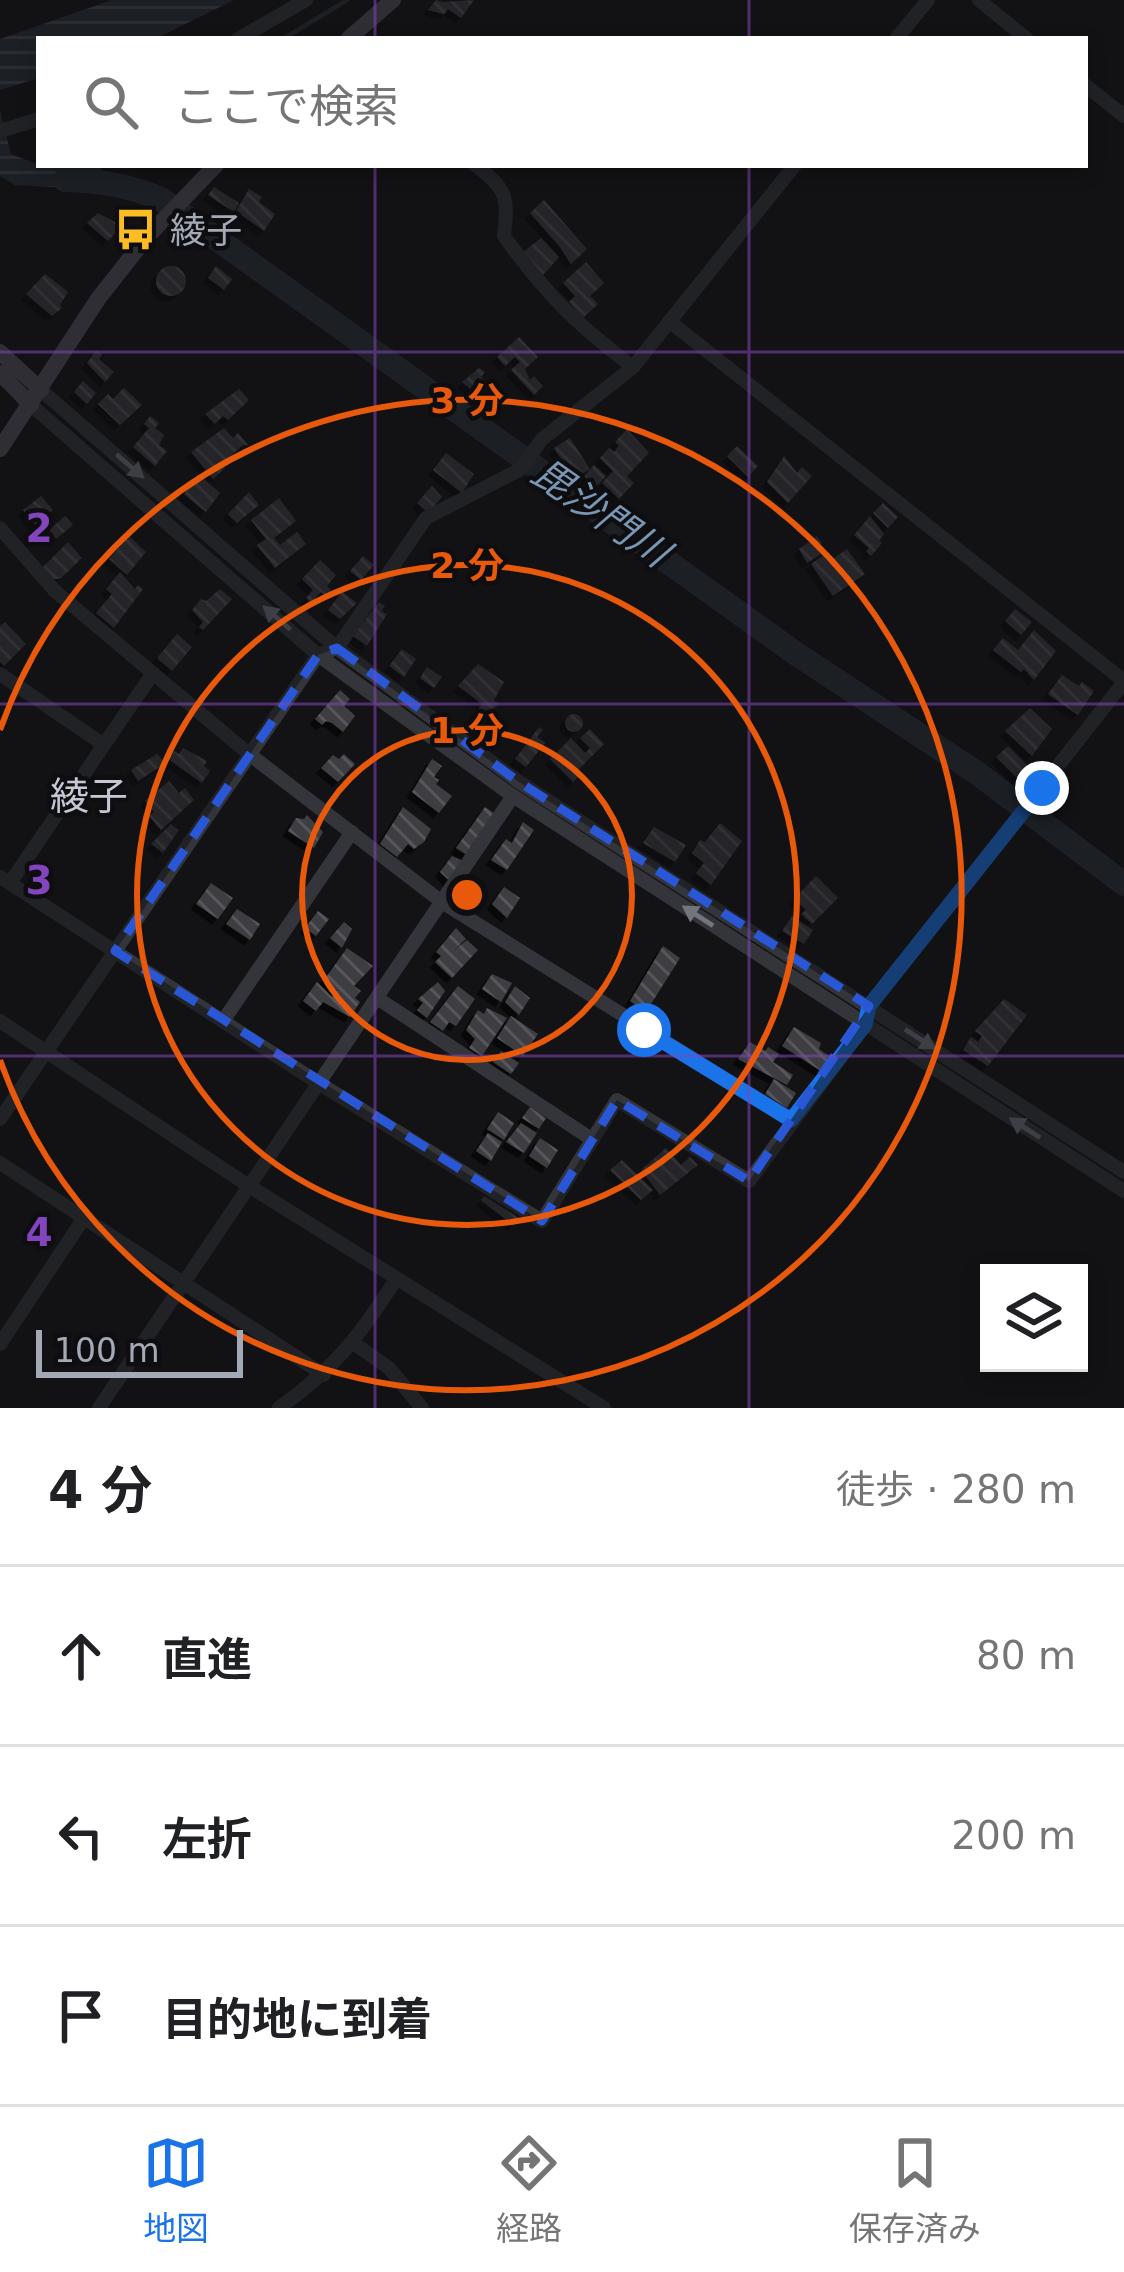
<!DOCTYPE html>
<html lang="ja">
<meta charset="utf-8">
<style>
:root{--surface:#fff;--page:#f6f6f6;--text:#202124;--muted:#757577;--line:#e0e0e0;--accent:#1a73e8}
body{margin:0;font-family:"DejaVu Sans","Noto Sans JP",sans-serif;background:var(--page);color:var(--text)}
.controls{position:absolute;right:36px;bottom:36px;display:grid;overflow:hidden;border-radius:0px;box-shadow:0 6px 18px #0003}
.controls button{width:108px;height:108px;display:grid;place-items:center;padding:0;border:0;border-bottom:3px solid var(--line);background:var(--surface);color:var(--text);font:60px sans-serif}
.scale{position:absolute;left:36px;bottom:30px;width:207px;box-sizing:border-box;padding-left:12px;border:6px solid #a4a9b6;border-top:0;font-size:33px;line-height:42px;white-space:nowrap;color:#a4a9b6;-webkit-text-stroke:9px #0e0e10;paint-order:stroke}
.stop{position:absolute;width:36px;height:36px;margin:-27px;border:9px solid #1a73e8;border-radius:50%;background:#fff}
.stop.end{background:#1a73e8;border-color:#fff;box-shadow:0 3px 12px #0008}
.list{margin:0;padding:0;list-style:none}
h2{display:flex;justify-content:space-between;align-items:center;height:156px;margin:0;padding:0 48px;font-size:51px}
h2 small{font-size:39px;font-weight:400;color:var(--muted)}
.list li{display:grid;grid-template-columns:78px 1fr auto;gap:36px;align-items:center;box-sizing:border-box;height:180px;padding:0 48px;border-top:3px solid var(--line)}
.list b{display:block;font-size:45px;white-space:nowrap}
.list em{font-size:39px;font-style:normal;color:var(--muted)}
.icon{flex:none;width:66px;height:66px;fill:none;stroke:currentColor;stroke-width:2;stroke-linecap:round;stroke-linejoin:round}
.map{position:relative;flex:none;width:1124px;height:1408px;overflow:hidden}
.search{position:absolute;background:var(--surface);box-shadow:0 6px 18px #0003;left:36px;right:36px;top:36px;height:132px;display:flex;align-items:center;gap:30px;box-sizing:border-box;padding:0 42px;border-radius:0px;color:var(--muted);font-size:45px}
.sheet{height:696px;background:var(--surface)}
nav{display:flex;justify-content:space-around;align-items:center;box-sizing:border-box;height:168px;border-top:3px solid var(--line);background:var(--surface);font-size:33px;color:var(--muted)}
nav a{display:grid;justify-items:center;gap:6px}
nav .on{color:var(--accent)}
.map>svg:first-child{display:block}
.water{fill:url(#water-rules)}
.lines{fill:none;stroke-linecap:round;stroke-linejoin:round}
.stream{stroke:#293139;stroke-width:4.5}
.river{stroke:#293139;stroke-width:24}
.building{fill:url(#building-back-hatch);filter:url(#shadow)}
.minor{stroke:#34353a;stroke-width:14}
.major{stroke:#505159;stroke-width:16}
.oneway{fill:#72757e}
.route{stroke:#1a73e8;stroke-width:15}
.marked{fill:none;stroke:#2a57d5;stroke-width:9;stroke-dasharray:24 15;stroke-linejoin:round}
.grid{fill:none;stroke:#8345bd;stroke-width:3;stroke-opacity:0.55}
.ring{fill:none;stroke:#e8590c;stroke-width:6}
.labels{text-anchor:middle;stroke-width:9;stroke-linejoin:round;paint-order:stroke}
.poi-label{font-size:36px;fill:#a4a9b6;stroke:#0e0e10;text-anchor:start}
.water-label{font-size:39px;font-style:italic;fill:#7996b4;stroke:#0e0e10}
.neighbourhood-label{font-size:39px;fill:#c5c8d2;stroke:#0e0e10}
.grid-label{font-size:39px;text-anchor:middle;font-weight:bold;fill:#8345bd;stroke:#0e0e10;stroke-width:9;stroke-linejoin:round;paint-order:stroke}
.centre{fill:#e8590c;stroke:#0e0e10;stroke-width:6}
.ring-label{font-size:36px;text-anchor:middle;font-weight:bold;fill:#e8590c;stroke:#0e0e10;stroke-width:9;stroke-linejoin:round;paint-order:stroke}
</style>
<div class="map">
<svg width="1124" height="1408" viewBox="0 0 1124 1408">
<defs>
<pattern id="water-rules" width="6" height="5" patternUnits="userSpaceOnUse" patternTransform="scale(3)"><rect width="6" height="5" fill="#293139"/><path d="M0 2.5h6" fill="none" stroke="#454c53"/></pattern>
<pattern id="building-back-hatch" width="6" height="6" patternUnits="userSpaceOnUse" patternTransform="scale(3)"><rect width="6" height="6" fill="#3d3e42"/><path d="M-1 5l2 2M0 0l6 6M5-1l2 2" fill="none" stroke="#56575b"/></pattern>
<filter id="shadow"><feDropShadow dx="-5.5" dy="5.5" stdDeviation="0" flood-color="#0009"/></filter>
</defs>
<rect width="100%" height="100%" fill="#131315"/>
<path class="water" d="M112,0H234L155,39H39V78L0,90V39Z
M0,111L11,154L39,165H103L93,189L15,185L0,176Z"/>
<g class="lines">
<path class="stream" d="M283,39L347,0"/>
<path class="river" d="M65,180C100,181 128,185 161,199L795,653L977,773L1124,884"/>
</g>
<path class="building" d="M436,0L443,2L474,0L461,18L448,9L444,14L428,10Z
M214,187L239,203L234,212L208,195Z
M249,189L262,197L259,202L275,214L264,231L236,211Z
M544,200L587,249L571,264L560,247L530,213Z
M98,213L122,226L108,241L87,223Z
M541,238L559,257L543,275L522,253Z
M586,262L604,283L590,296L598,304L583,318L569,302L575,296L563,283Z
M216,266L232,279L224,290L208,278Z
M156 281a15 15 0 1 1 30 0a15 15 0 1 1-30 0Z
M45,274L68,292L60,305L62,308L52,316L26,294Z
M519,337L538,357L525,369L530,380L534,376L543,386L534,395L511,370L520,362L515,357L505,366L497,357Z
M96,350L102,355L99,359L114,372L105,382L87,363Z
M479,368L485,372L481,377L491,385L480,397L462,382Z
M83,381L96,393L87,404L74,392Z
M124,388L142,405L120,425L98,404L108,394L113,399Z
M239,389L249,400L228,420L223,416L215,424L205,414Z
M150,416L159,423L155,428L164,435L159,445L167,451L155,466L133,447L149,428L144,424Z
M224,428L233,438L238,433L248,445H243L222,464L225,468L213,479L191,452Z
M627,429L649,453L627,476L634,483L619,499L602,483L613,471L600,458L609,448L614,452L619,446L615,442Z
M570,438L590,469L574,479L554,448Z
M737,446L758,466L748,477L727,456Z
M446,453L474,474L462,493L433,470Z
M784,456L797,473L802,467L812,476L788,503L767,482Z
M594,465L606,476L596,487L584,476Z
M198,474L220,493L206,512L184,494Z
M432,486L442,497L428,513L417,503Z
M249,492L259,505L237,523L228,514Z
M41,496L53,510L35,525L23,510Z
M279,498L296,521L274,538L280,545L297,532L306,544L275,568L257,545L266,539L251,520Z
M883,503L898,517L888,528L873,513Z
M65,516L73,525L56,539L49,530Z
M870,516L884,534L879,541L882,543L871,556L866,551L869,548L854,535Z
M129,536L146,552L127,575L109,559Z
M817,536L822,543L816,547L821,554L807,563L799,549Z
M68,542L82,558L60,579H54L43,567Z
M847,549L865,574L833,596L811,564L828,552L833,559Z
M363,556L374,565L361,580L350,571Z
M320,560L336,575L327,586L331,590L326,596L321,592L311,603L306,598L313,590L302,579Z
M120,572L135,589L138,585L143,589L114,628L96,613L112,594L106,589Z
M220,589L232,599L203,630L199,627L203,622L192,610L201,599L206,601Z
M342,592L357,603L340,619L328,610Z
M379,602L385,606L381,611L387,614L367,646L353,636Z
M1015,609L1032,622L1021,635L1005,621Z
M5,622L26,644L4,666L0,662V626Z
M1034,630L1056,651L1034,680L1024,669L1021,672L993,650L1003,638L1018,650Z
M177,634L192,647L172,671L157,658Z
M402,649L416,659L404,677L389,666Z
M478,664L504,682L494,700L498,704L485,721L475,713L482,704L458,686Z
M427,667L442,677L434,688L420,678Z
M1062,675L1079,686L1082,682L1094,691L1078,715L1048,694Z
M340,690L350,699L344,706L355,716L343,732L332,723L326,721L322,725L315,719Z
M1030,708L1052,729L1032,756L1005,731Z
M565 723a9 9 0 1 1 18 0a9 9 0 1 1-18 0Z
M539,727L543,730L537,737L545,743L526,767L515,759Z
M590,729L604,744L577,771L581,774L573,782L550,759L571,738L585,753L590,748L580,738Z
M1008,746L1030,768L1018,779L996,757Z
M183,748L207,761L204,766L210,771L202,783L168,759L174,751L179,754Z
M157,754L166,763L138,781L131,770Z
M344,754L355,764L338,782L321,768L333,755L339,759Z
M432,759L442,766L434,777L439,780L436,784L452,796L439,813L412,792Z
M169,781L179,793L185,788L194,800L161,830L149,816L154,812L145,801Z
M403,807L431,829L424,842L414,849L408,844L397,857L380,844Z
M485,807L498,816L470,857L456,848Z
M307,815L323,832L314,848L288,831L296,818L304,819Z
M523,822L534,830L507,870L491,860L506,839L512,843Z
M720,823L742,841L711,885L696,873L704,863L692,853L700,840L705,842Z
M171,824L179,830L163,853L151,844Z
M654,827L686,845L675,862L643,843Z
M452,856L470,864L455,886L440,872Z
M816,876L838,898L812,924L801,914L806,910L794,899Z
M211,883L233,898L218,919L196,904Z
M504,887L520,898L507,918L492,904Z
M237,909L260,924L250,940L226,924Z
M318,911L329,919L316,936L305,928Z
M792,916L813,930L804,944L782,931Z
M344,922L352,929L342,948L330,938Z
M456,928L466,939L453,951L467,940L478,950L452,978L435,962L441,956L436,952Z
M663,946L680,958L646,1012L630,1001Z
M347,948L373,966L354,986L361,991L355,998L360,1002L350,1017L323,1002L316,1011L303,1001L317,982L332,997L337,990L324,980Z
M492,974L512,983L501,1002L482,989Z
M438,982L445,991L427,1018L417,1010L423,1003L418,999Z
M458,986L475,999L456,1026L449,1022L443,1031L430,1022Z
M515,986L530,998L519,1015L505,1002Z
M1004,999L1027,1015L988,1066L963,1050L971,1037L978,1042L982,1036L975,1031Z
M487,1008L507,1018L482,1056L469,1048L475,1039L466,1030L478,1010L484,1014Z
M511,1016L538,1034L523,1056L497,1038Z
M794,1027L821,1043L819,1049L833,1059L824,1073L782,1046Z
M750,1042L765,1051L768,1047L779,1054L773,1062L793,1075L787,1085L738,1059Z
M501,1051L519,1063L511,1074L493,1062Z
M774,1079L796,1093L787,1108L765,1094Z
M530,1107L546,1118L539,1129L522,1118Z
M498,1112L514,1123L504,1140L487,1129Z
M521,1123L537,1133L524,1153L506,1142Z
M488,1133L502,1142L491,1161L476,1151Z
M540,1138L558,1150L547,1168L529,1156Z
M666,1148L681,1165L690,1157L698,1165L660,1195L641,1170Z
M622,1160L653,1190L641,1200L610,1170Z
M484,1196L519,1218L514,1226L481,1200Z"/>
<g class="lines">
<path class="minor" d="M979,0L1027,39
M238,39L306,0
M896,39L928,0
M1085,85L1124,116
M0,131L39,119
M475,165C508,190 508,197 504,236C546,294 576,324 633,367
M669,321L1124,681
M41,390L337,648L519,782L1124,1172
M31,405L318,655L513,796L1124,1191
M0,528L55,591L249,754L442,902L791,1120
M0,674L104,745
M0,877L320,1084L542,1221L617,1100L749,1181L865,1025L869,1006L1124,682
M10,883L153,673
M377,998L593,1140
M0,1021L249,1186L604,1408
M223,1021L352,832
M0,1119L318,655L337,648L426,518L521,469L541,440L633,367L795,165
M0,1163L324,1375
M352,1342L389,1368L422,1408
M0,1344L84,1218
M99,1408L513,796
M279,1408C335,1368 359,1337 396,1279"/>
<path class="major" d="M348,39L393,0
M0,352L41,390
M0,373L31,405
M0,449L98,299L146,238L216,165"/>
</g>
<defs><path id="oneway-solid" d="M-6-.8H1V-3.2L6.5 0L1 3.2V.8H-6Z" transform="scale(3)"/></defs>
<g class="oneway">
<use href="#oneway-solid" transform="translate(130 466) rotate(41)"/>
<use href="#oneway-solid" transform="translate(277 618) rotate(-139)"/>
<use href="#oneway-solid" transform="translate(698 916) rotate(-147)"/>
<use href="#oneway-solid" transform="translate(920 1039) rotate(33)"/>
<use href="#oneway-solid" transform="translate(1025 1128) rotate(-147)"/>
</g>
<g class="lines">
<path class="route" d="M644,1030L791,1120L865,1025L869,1006L1042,788"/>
</g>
<path d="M0 0H1124V1408H0ZM337,648L519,782L869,1006L749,1181L617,1100L542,1221L115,951L318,655Z" fill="#131315" fill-opacity=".55" fill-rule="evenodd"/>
<path class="marked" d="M337,648L519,782L869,1006L749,1181L617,1100L542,1221L115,951L318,655Z"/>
<path class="grid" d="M375,0V39M749,0V39M375,165V1408M749,165V1408M0,352H1124M0,704H1124M0,1056H1124"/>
<g class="ring">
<circle cx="467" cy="895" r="165"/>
<circle cx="467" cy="895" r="330"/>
<path d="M0 730A495 495 0 1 1 0 1060"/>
</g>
<defs>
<symbol id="bus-bare" viewBox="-9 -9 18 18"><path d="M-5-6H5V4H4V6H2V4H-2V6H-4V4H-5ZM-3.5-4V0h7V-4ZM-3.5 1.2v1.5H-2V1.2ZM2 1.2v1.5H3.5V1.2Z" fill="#fcbd24" stroke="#0e0e10" stroke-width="2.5" paint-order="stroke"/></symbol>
</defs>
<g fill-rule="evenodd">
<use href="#bus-bare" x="106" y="200" width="59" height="59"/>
</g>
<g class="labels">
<g class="poi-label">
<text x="170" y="243">綾子</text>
</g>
<g class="water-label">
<text transform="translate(601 512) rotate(35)" y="14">毘沙門川</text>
</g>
<g class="neighbourhood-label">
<text x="89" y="810">綾子</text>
</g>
</g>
<g class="grid-label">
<text x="39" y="542">2</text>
<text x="39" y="894">3</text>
<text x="39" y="1246">4</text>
</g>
<circle cx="467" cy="895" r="18" class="centre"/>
<g class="ring-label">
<text x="467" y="413">3 分</text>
<text x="467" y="578">2 分</text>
<text x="467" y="743">1 分</text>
</g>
</svg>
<div class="controls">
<button><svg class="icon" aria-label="layers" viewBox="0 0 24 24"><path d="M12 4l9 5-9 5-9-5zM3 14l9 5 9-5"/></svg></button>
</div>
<div class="scale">100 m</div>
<div class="stop" style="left:644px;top:1030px"></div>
<div class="stop end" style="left:1042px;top:788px"></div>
<div class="search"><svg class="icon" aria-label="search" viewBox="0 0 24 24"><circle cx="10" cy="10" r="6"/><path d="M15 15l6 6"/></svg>ここで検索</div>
</div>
<section class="sheet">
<h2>4 分<small>徒歩 · 280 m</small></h2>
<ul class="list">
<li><svg class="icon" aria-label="ahead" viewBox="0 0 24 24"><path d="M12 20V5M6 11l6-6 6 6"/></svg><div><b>直進</b></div><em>80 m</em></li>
<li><svg class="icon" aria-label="left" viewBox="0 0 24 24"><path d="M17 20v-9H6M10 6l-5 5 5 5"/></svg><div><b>左折</b></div><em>200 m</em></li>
<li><svg class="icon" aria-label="arrive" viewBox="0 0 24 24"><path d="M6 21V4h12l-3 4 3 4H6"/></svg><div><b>目的地に到着</b></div></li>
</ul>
</section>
<nav>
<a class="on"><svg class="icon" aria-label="map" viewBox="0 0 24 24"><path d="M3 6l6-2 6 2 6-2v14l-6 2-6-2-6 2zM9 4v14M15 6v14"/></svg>地図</a>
<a><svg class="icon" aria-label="directions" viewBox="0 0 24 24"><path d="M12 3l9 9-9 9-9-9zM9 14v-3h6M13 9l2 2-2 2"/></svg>経路</a>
<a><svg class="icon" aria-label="saved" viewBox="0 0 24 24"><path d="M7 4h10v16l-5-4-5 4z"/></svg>保存済み</a>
</nav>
